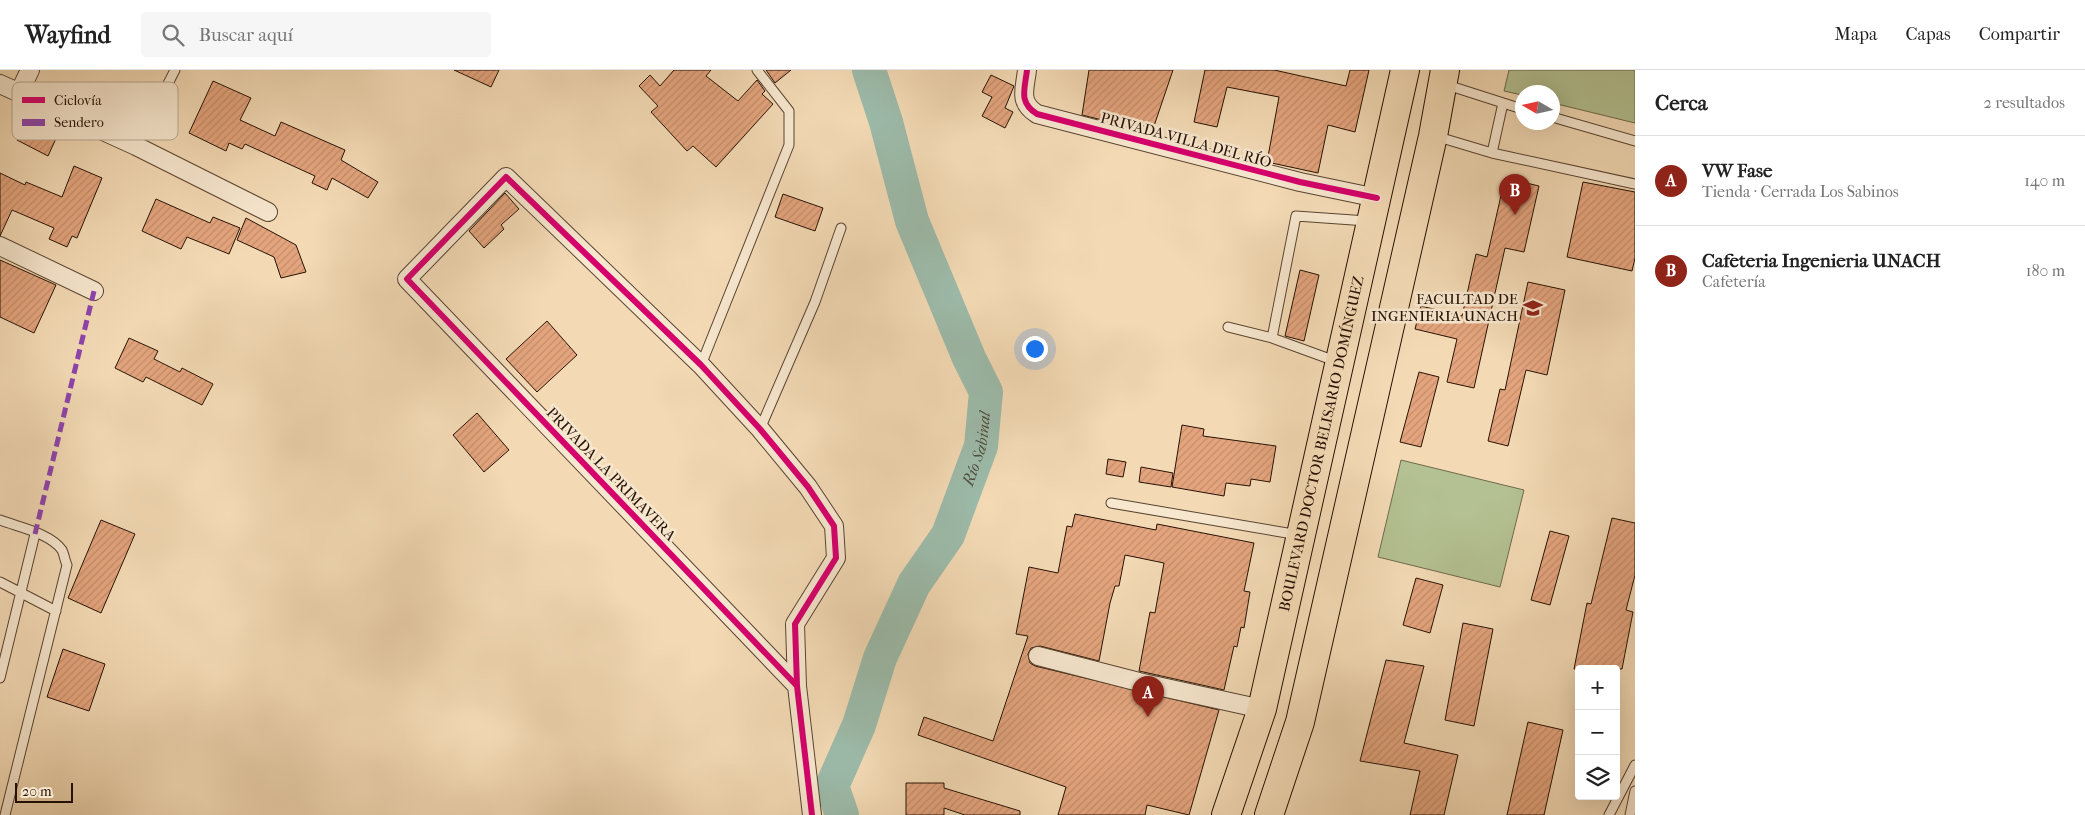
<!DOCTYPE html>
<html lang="es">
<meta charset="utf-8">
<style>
:root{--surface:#fff;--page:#f6f6f6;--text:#222;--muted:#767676;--line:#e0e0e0;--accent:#8f2418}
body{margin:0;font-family:"IM FELL French Canon",serif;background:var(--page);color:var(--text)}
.controls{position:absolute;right:15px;bottom:15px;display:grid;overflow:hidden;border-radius:5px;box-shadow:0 5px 20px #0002}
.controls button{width:45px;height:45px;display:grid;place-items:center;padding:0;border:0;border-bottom:1px solid var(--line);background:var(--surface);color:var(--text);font:25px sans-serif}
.compass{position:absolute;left:1515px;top:15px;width:45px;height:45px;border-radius:50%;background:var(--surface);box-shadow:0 5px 20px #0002;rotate:279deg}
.scale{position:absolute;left:15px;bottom:12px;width:58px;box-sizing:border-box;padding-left:5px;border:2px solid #271204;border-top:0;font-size:14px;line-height:18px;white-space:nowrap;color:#271204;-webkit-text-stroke:4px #f7e7cf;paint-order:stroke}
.you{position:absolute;left:1034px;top:278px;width:18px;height:18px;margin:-12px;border:4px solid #fff;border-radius:50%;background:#1a73e8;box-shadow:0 0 0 8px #1a73e833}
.badge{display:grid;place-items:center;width:32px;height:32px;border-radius:50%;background:var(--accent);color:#fff;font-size:16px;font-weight:700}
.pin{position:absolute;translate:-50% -41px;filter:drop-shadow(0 1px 2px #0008)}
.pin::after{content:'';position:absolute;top:26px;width:18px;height:15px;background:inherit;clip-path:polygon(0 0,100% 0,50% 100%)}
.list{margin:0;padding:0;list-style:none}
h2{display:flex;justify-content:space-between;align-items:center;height:65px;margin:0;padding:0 20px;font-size:21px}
h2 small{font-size:16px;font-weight:400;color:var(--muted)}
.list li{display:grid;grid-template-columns:32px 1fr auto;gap:15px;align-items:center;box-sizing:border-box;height:90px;padding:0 20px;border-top:1px solid var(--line)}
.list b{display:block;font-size:19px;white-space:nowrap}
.list p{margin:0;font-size:16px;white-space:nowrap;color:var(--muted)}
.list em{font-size:16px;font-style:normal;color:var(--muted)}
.icon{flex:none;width:28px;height:28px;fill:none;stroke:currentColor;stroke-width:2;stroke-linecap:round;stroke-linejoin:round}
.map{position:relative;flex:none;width:1635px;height:745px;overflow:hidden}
header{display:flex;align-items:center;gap:30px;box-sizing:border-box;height:70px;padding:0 25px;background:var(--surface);border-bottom:1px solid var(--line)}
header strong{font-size:24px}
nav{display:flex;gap:28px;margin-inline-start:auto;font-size:18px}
.search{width:350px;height:45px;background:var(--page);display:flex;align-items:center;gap:12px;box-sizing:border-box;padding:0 18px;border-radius:5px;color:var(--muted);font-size:19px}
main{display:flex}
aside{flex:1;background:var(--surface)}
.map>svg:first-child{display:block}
.pitch{fill:#b4c192;stroke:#6e6a4b}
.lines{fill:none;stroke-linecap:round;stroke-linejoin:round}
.river{stroke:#9cbbaa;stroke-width:34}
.building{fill:url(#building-hatch);stroke:#271204}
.lane-casing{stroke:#5a4430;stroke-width:11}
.street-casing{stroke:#5a4430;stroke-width:20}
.primary-casing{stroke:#271204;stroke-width:30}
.lane{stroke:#f7e7cf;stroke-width:9}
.street{stroke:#f7e7cf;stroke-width:18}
.primary{stroke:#f3dab5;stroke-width:28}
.quiet{stroke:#8e44ad;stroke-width:5;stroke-dasharray:10 5;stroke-linecap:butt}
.cycleway-casing{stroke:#f7e7cf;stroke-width:9}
.cycleway{stroke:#d6006c;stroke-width:6}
.labels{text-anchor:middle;stroke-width:5;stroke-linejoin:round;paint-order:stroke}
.street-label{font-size:15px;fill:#271204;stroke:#f7e7cf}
.poi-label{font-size:15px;fill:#271204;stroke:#f7e7cf;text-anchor:end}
.water-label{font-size:16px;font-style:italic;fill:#504d3e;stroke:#f7e7cf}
.key{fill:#f7e7cf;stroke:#b9a792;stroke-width:1}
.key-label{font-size:14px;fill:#271204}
</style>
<header>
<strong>Wayfind</strong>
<div class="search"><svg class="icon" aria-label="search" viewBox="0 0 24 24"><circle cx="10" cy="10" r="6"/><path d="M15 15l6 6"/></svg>Buscar aquí</div>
<nav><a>Mapa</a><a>Capas</a><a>Compartir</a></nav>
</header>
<main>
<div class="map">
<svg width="1635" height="745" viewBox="0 0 1635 745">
<defs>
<pattern id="building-hatch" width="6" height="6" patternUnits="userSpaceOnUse" patternTransform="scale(1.25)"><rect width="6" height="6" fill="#e4a57e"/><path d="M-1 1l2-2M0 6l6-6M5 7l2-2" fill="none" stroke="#c48d6b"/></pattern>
</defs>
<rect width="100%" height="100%" fill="#f3dab5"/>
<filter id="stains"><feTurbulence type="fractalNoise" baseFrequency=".004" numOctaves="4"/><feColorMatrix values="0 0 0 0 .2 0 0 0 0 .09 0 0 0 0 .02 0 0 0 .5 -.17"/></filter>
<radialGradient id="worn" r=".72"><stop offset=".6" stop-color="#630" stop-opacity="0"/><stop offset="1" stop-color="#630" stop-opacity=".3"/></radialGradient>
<path class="pitch" d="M1509,0H1635V53L1553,33L1552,22H1522V25L1504,21Z
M1401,390L1524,420L1500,517L1378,487Z"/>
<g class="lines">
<path class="river" id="s1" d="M842,745L832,716L859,655L880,588L914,514L948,465L981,376L986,322L969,288L912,151L886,52L869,0"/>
</g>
<path class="building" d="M454,0H499L491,17Z
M674,0H711L706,6L738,31L757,10L765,21L762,24L773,34L716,97L693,76L687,81L651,42L658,36L639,16L650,5L660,16Z
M766,0H791L775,13Z
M1089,0H1173L1153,59L1103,43L1102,50L1082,45Z
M1205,0H1274L1346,16L1350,0H1369L1355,62L1328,55L1318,103L1267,92L1279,27L1227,17L1217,57L1194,52Z
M991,5L1014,16L1005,38L1013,42L1005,58L982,46L992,27L982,22Z
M213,11L251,28L240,50L275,66L281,52L345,80L341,90L378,112L368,128L332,108L327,120L312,113L315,106L245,74L242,79L229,73L226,81L189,63Z
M27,48L59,62L48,86L17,70Z
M74,96L102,108L77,168L72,166L67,177L49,169L54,158L12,140L0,166V103L25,115L26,112L62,127Z
M1505,108L1539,116L1524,182L1505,178L1474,318L1447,312L1457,269L1415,259L1421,236L1462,246L1476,184L1487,187Z
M1583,112L1635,122V188L1632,201L1567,187Z
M505,123L519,139L501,155L504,159L484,178L469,161Z
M783,124L823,138L815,161L775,147Z
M156,129L210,153L213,147L240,158L229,184L187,167L181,179L142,161Z
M246,148L296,175L306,202L281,208L274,187L237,170Z
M0,190L56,215L34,263L0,247Z
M1300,200L1319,205L1304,271L1285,266Z
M1528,212L1565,220L1547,305L1526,300L1508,376L1488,371L1500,319L1505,320Z
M547,251L577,285L537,322L506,289Z
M129,268L158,281L154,289L180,302L182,298L213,314L202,335L146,307L143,312L115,298Z
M1419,302L1439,307L1421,377L1400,372Z
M477,343L509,380L484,402L453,365Z
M1182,355L1204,359L1203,366L1276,376L1270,412L1251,409L1250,416L1226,413L1224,426L1172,417Z
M1108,389L1126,392L1123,407L1106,404Z
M1141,397L1173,403L1171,417L1139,412Z
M1075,444L1156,460L1157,454L1254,473L1244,521L1250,522L1244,558L1241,557L1237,577L1234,576L1224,620L1139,601L1150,542L1155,543L1164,493L1125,485L1119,516H1115L1110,533L1099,591L1040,576L1031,578L1028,584L1030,593L1035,596L1219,640L1189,745L1147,735L1145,745H1058L1066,717L918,665L924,647L993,671L1028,566L1016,564L1029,497L1058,503L1067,456L1072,457Z
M1612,448L1635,453V505L1626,540L1633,542L1622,599H1574L1587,533L1591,534Z
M101,450L135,464L101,543L68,528Z
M1550,461L1569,466L1550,535L1531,530Z
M1416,508L1443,515L1430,563L1403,555Z
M1463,553L1493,559L1474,656L1445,650Z
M63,579L105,594L89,641L47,627Z
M1386,590L1424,596L1404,673L1458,685L1444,745H1410L1420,701L1360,691Z
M1528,652L1563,660L1544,745H1507Z
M906,713H944V718L1020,741V745H965L944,738V745H906Z"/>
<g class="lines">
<defs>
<path id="lane" d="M1444,14L1522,39
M1552,47L1635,71
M1435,66L1492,83L1635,114
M136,76L175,0
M1492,83L1503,33
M1228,257L1272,268L1338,292
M1272,268L1296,146L1367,151
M701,295L789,75V41L757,0
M760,359L815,232L841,158
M1111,433L1299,465
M0,450C18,457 50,463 62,480C64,484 65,491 67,495L5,745
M0,512L56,541
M0,608L35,464
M1609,745L1635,695
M1630,745L1635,721"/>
<path id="street" d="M1027,0C1025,19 1018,32 1037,44L1300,112L1377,128
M0,14L136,76L268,142
M19,23L30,0
M0,176L94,221
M1038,586L1139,612L1262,639
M797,616L407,209L506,107L701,295L760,359L808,417L834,456L836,488L795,554L797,616L812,745"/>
<g id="primary">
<path id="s2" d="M1226,745L1262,639L1405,0"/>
<path d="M1269,745L1300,652L1433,66L1445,0"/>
</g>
</defs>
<use href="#lane" class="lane-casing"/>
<use href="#street" class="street-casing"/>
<use href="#primary" class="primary-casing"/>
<use href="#lane" class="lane"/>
<use href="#street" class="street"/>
<use href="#primary" class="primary"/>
<path class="quiet" d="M35,464L94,221"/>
<defs>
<path id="cycleway" d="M1027,0C1025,19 1018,32 1037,44L1300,112L1377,128
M797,616L407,209L506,107L701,295L760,359L808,417L834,456L836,488L795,554L797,616L812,745"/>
</defs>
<use href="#cycleway" class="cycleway-casing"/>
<use href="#cycleway" class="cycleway"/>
</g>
<defs>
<symbol id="university-bare" viewBox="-9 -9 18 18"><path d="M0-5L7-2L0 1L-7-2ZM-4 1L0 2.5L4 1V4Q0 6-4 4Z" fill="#8f2418" stroke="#f7e7cf" stroke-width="2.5" paint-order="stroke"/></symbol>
</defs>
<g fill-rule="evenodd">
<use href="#university-bare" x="1519" y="224" width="28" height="28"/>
</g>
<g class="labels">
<g class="street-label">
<text transform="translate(1186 70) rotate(15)" y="5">PRIVADA VILLA DEL RÍO</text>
<text dy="5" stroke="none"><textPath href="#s2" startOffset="384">BOULEVARD DOCTOR BELISARIO DOMÍNGUEZ</textPath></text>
<text transform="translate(611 404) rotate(46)" y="5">PRIVADA LA PRIMAVERA</text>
</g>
<g class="poi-label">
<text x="1518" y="234">FACULTAD DE<tspan x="1518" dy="17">INGENIERIA UNACH</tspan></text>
</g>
<g class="water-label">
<text dy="6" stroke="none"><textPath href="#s1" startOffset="400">Río Sabinal</textPath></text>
</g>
</g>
<rect x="12" y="12" width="166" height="58" rx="8" class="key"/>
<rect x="22" y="27" width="23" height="6" fill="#d6006c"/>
<rect x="22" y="49" width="23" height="7" fill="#8e44ad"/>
<g class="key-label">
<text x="54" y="35">Ciclovía</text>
<text x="54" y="57">Sendero</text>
</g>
<rect width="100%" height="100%" filter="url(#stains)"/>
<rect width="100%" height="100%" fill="url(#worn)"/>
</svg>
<div class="controls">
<button>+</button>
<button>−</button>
<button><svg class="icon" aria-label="layers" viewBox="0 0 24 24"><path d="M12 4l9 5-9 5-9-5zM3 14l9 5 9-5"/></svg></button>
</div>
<svg class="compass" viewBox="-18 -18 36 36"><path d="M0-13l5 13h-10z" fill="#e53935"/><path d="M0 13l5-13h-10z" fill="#767676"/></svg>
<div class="scale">20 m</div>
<div class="you"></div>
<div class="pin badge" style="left:1148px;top:647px">A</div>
<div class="pin badge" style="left:1515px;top:145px">B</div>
</div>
<aside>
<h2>Cerca<small>2 resultados</small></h2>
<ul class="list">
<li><span class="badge">A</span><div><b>VW Fase</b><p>Tienda · Cerrada Los Sabinos</p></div><em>140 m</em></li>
<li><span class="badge">B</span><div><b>Cafeteria Ingenieria UNACH</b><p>Cafetería</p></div><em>180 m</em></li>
</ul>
</aside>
</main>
